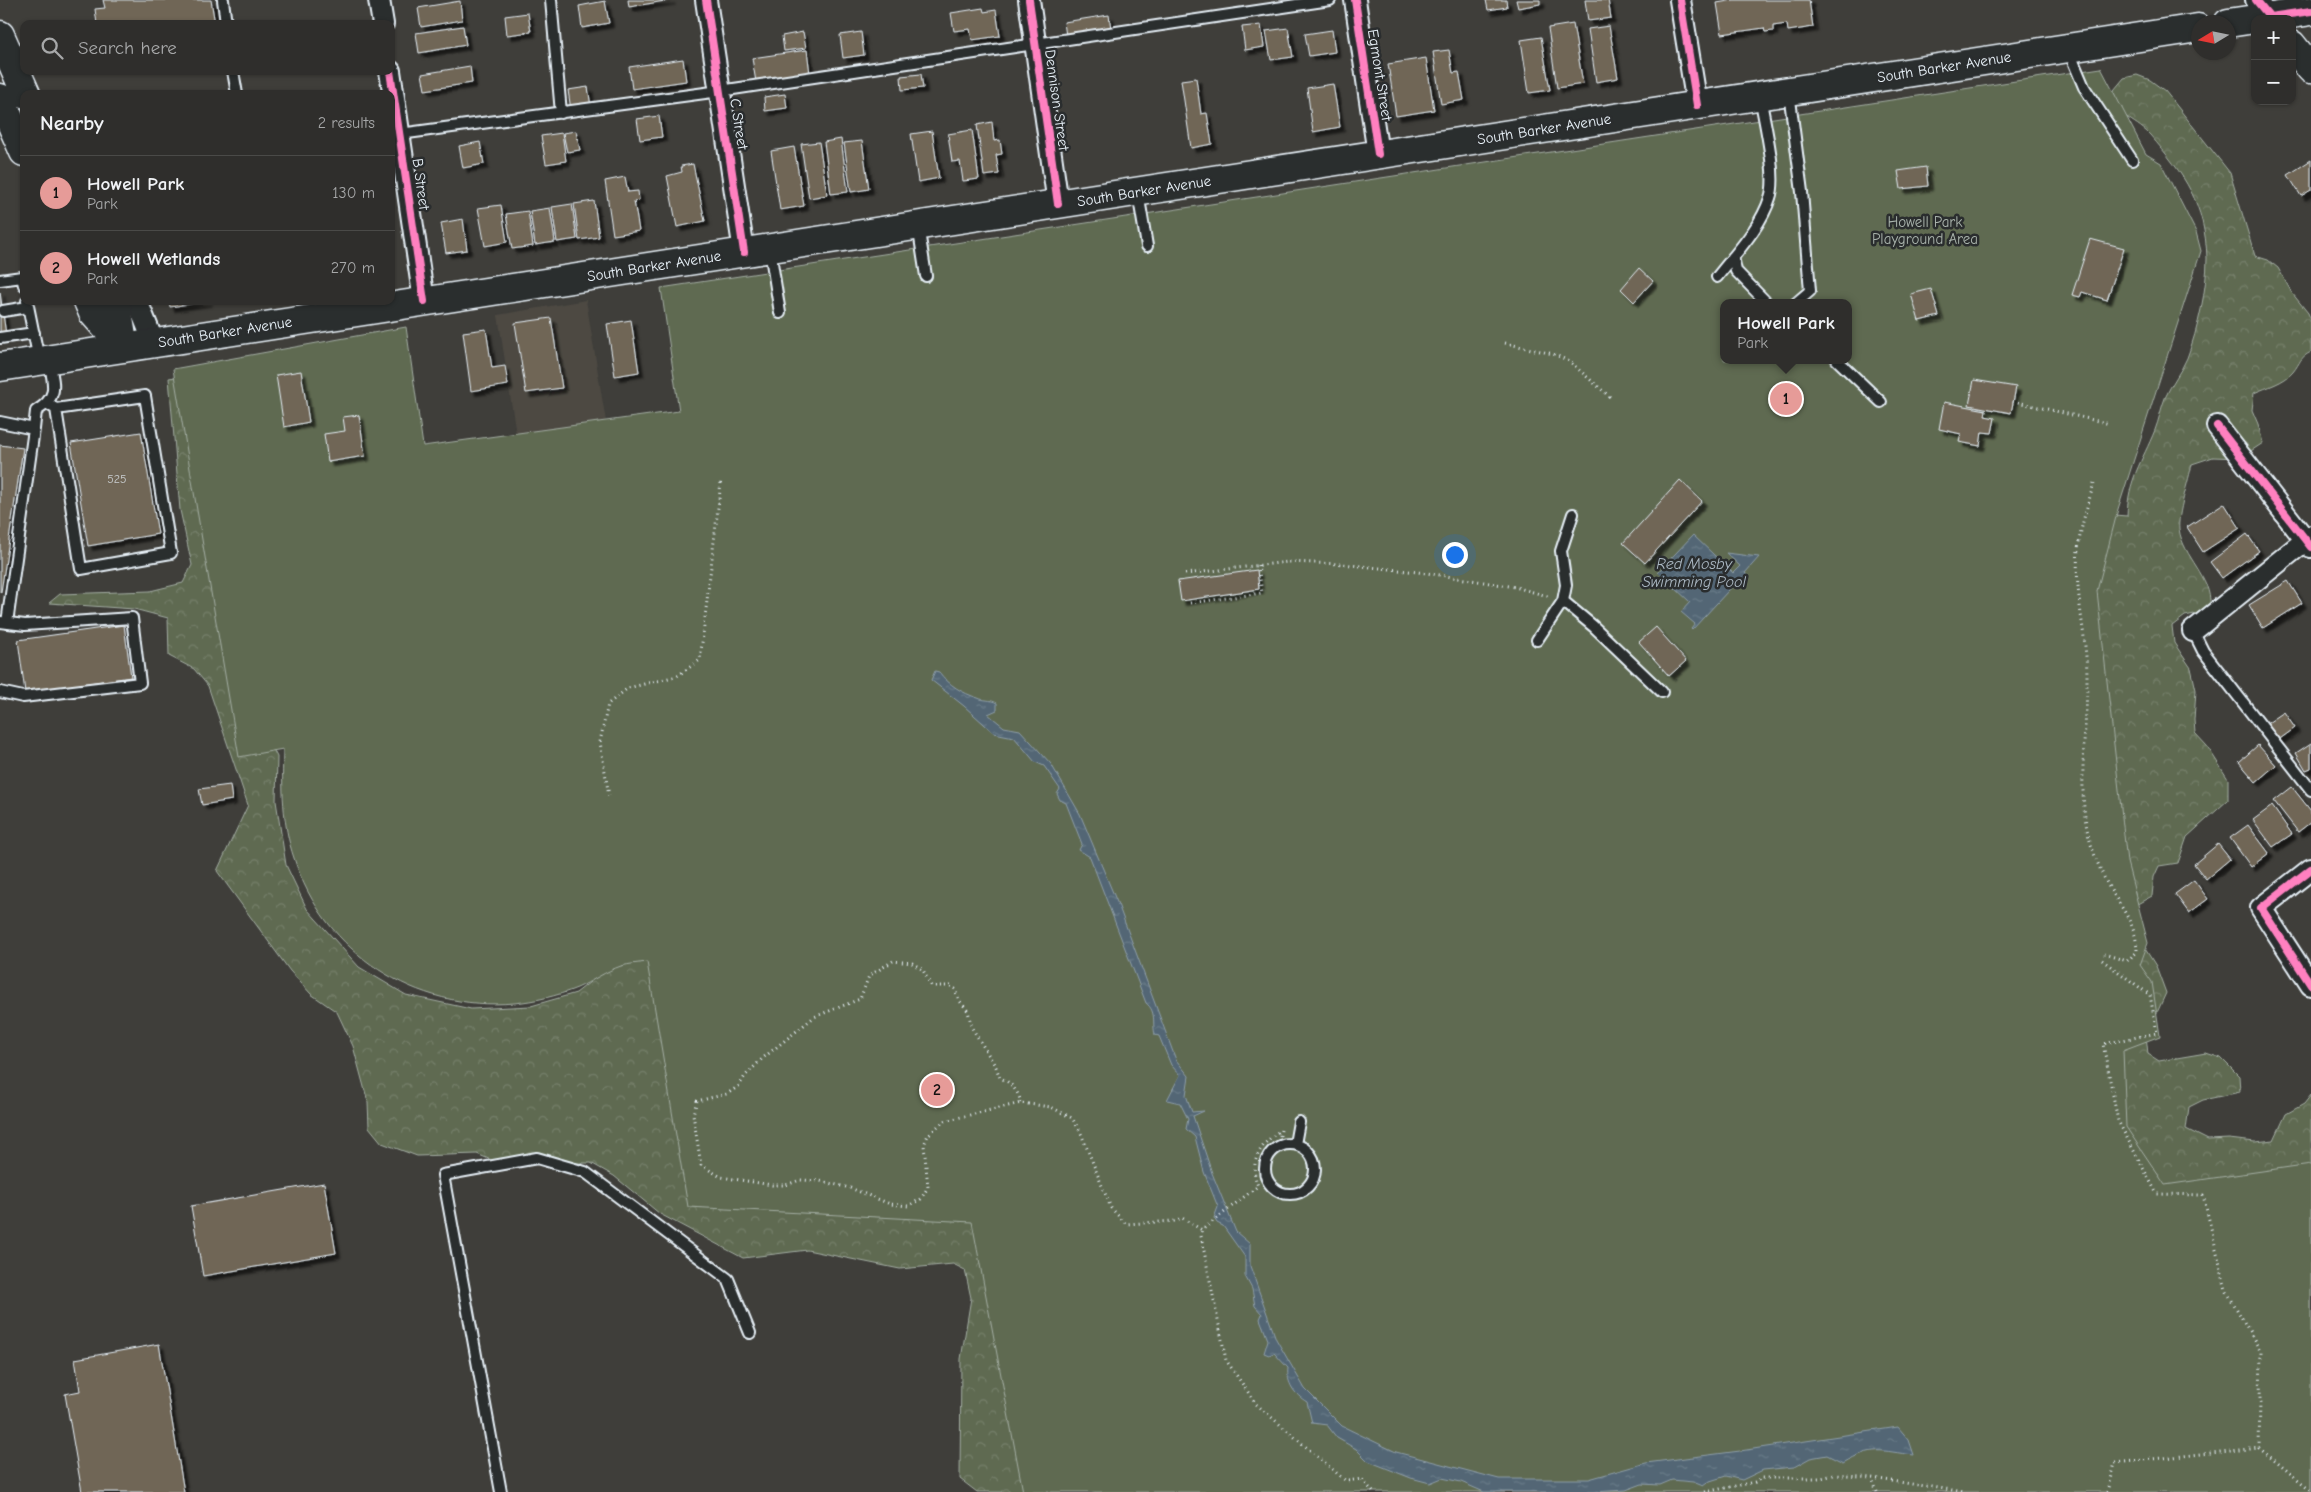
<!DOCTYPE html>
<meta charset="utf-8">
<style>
:root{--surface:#2f2e2c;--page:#373634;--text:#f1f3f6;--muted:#a7a8a9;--line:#4a4a48;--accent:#e69b98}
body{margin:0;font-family:"Comic Neue",sans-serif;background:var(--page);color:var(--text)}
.controls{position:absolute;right:15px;top:15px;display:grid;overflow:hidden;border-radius:10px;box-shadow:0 1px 4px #0004}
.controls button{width:45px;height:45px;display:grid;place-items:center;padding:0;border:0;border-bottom:1px solid var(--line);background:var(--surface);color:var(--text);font:25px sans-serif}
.compass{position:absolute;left:2191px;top:15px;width:45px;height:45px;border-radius:50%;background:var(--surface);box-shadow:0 1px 4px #0004;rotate:260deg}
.you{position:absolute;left:1454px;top:554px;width:18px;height:18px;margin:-12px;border:4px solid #fff;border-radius:50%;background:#1a73e8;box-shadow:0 0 0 8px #1a73e833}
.badge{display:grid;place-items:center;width:32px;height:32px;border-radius:50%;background:var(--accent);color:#111;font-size:16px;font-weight:700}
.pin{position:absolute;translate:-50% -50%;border:2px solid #fff;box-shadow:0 1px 5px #0006}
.popup{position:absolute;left:1720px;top:299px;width:132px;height:65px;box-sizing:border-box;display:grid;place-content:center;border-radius:10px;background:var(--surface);filter:drop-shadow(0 1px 4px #0005);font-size:16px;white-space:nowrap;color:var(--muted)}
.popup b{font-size:19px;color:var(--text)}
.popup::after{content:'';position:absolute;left:50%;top:100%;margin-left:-10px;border:10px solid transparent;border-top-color:var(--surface)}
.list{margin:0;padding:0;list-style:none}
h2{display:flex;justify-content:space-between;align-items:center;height:65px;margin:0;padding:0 20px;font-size:21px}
h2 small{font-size:16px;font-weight:400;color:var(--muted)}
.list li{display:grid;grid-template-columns:32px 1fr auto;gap:15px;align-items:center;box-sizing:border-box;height:75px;padding:0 20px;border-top:1px solid var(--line)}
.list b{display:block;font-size:19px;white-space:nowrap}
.list p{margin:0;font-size:16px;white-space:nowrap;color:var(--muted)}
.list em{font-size:16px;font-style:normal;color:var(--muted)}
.icon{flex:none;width:28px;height:28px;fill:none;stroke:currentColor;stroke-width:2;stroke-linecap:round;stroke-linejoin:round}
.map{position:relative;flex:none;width:2311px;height:1492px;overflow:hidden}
.search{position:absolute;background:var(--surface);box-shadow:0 1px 4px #0004;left:20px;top:20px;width:375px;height:55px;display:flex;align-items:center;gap:12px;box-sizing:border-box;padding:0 18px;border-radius:10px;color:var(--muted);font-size:19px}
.panel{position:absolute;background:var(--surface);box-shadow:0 1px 4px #0004;left:20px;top:90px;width:375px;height:215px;border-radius:10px}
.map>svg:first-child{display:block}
.built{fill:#4d4a43}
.forest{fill:url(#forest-crowns);stroke:#a4aea4}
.green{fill:#5f6a51;stroke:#a4aea4;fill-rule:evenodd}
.water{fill:url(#water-ripples);stroke:#8e9ea9}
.building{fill:#6f6657;stroke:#e8f1f8;filter:url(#shadow)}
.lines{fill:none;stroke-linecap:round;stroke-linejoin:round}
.lane-casing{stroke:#e8f1f8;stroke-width:14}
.street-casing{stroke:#e8f1f8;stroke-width:24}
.secondary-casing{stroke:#e8f1f8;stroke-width:31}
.path{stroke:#e8f1f8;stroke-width:3;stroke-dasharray:1 4;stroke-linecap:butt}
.lane{stroke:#2a2d2e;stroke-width:10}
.street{stroke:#2a2d2e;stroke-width:20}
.secondary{stroke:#2a2d2e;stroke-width:28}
.cycleway-casing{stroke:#2a2d2e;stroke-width:11}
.cycleway{stroke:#ff80c0;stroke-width:8}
.labels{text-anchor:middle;stroke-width:5;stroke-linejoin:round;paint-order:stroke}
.number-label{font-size:12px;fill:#caced0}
.street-label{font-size:15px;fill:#e8f1f8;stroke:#2a2d2e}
.park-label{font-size:15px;fill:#aab4ad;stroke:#2a2d2e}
.water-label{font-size:16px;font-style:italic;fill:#acb9c4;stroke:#2a2d2e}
</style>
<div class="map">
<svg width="2311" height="1492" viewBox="0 0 2311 1492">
<defs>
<pattern id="forest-crowns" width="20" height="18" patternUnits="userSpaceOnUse" patternTransform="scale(1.25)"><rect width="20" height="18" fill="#5f6a51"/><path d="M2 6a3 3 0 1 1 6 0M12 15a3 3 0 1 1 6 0" fill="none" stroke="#76806b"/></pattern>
<pattern id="water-ripples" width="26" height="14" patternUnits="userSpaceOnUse" patternTransform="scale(1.25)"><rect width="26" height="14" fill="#526675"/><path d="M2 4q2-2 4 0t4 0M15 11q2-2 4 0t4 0" fill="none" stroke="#6b7c89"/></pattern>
<filter id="shadow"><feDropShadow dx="4.5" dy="4.5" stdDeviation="1" flood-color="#0009"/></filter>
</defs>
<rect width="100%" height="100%" fill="#3f3e3a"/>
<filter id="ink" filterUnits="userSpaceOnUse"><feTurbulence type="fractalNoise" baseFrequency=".02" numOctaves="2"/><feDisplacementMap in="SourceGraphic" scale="10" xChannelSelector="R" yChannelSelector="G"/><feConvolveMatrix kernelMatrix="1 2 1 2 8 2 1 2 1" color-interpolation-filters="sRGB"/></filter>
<g filter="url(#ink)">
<path class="built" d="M586,300L606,422L516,434L498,315Z"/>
<path class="forest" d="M2137,75L2150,80L2165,91L2230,173L2255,256L2268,260L2278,268L2292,293L2308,313L2311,320V352C2299,358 2301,362 2293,372C2284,383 2267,387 2254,393L2252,410L2258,424L2263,443L2240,458L2213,457L2192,464C2189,479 2177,516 2179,529C2183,557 2212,577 2210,606L2199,613L2185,616L2172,626L2174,643L2191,668L2196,690L2194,720L2195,733L2207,746L2228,779V800L2187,837L2178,863L2159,866L2154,877L2152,896L2130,908L2142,944L2156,966L2166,993L2155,1017L2145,1026L2148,1054L2159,1061L2206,1053L2221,1058L2239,1076L2240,1092L2203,1100L2189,1107L2186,1129L2208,1140L2229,1139L2255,1142L2274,1140L2286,1114L2304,1104L2311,1095V1492L1988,973L2114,515L2127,516C2128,479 2142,462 2155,430C2159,420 2161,408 2165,398C2171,384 2181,372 2187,358C2198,329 2207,289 2207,258C2205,204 2185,175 2150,135C2133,117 2117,120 2114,90L2124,78Z
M182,376L271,745L277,757L276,801L286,865L307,909L359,967L406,995L471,1009L531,1006L576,993L613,964L905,909L1032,1492H977L960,1479L961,1359L971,1298L965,1270L953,1264L900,1269L807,1250L743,1258L660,1214L614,1176L591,1163H498L477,1154L417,1156L382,1143L369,1127L368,1102L353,1046L337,1012L311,994L290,971L217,871L248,805L208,686L194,669L169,656L168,618L134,609L49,603L60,594L150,591L183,583L192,565L180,510L169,378Z"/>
<path class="green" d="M2101,68L2146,154L2161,163L2196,232L2201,251L2118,509L2097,591L2127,862L2148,943L2140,965L2152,982L2160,1036L2123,1050L2126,1127L2165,1185L2311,1164V1492H1023L972,1222L688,1207L647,962C639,963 629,964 621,966C606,971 591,982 577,988C557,996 535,1001 514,1003C416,1012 324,953 294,858C282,823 282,787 283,749L239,757L173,369L406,327L423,446L679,411L661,288ZM1724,303H1848V360H1724Z"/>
<path class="water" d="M1693,535L1733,573L1740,566L1726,553L1759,557L1745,573L1748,576L1744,580L1741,577L1692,630L1691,629L1695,624L1681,612L1690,602L1658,572Z
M935,671L939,672C949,685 962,693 978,698C984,701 990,699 997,703V710L988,714L1004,727L1020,730L1051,764L1080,814L1119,907L1176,1060L1189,1076L1186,1095L1192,1112L1204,1111L1193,1116L1212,1173L1236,1232L1250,1244V1266L1276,1339L1305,1389L1342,1426L1396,1452L1499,1479H1589L1646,1463L1740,1451L1898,1427L1909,1440L1914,1455C1880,1451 1874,1445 1843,1463L1827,1455L1810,1458L1794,1467L1763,1470L1742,1480L1726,1476L1710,1481L1703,1486L1693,1482L1672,1480L1660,1485L1642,1484L1626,1490L1595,1492H1484L1461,1482L1442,1478L1430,1483L1411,1478L1368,1461L1356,1449L1337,1438L1327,1425L1312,1423L1307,1402C1295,1395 1286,1383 1288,1368L1274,1353L1269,1355L1264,1353L1268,1340L1260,1319L1262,1314L1255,1306L1252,1289L1245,1276V1257L1223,1226L1217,1223L1214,1218L1218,1207L1204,1172L1195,1137L1186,1129L1188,1119L1180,1103L1167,1100L1180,1075L1171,1065L1159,1036L1155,1035C1152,1023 1157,1012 1146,1003L1090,857L1079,850L1082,844L1066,803L1060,800L1057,794L1060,789L1044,766L1035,762L1014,737L994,733L964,706L931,680Z"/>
<path class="building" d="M103,0H211L215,24H97L95,9L105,8Z
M628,0H671L629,7Z
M1486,0H1506L1507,7L1488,10Z
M1516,0H1540V4L1518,8Z
M1585,0H1608L1611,18L1588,21Z
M1734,0H1809L1813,27L1788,31L1787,24L1773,26V31L1765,32L1764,28L1722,34L1717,3Z
M460,1L462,20L421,27L418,8Z
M605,1L609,23L582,28L579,6Z
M983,8L984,12L996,10L1000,36L972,40L970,29L954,31L951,13Z
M528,13L531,32L507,35L505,16Z
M1109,15L1111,29L1066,36L1064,22Z
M1573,24L1583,84L1557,88L1548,28Z
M1261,25L1264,47L1245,50L1242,27Z
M463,26L466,45L419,53L416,33Z
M1609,26L1618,78L1596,82L1588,29Z
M1288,28L1293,57L1271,60L1266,31Z
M1332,30L1335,52L1309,56L1305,34Z
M803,32L806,48L784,51L782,36Z
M861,32L864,55L843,58L840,35Z
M1541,37L1550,90L1529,93L1521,40Z
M807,50L810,74L756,82L752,58Z
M1449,50L1453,73L1459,72L1464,100L1441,104L1433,52Z
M1426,58L1434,110L1396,116L1388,64Z
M683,59L686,81L632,89L629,67Z
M470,66L472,83L425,90L422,74Z
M921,74L923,88L902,90L901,76Z
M1196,78L1201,114L1207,113L1212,144L1191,148L1181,80Z
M1333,84L1340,127L1313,132L1307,88Z
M588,87L591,107L571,110L568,90Z
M785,94L787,108L765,111L764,97Z
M659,116L662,137L640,140L637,119Z
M992,122L994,141L1000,140L1002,154L996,155L999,174L984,176L977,125Z
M972,130L979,179L963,181L960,161L952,162L948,134Z
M576,131L580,150L567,152L563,133Z
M932,131L939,178L918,182L911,134Z
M562,133L566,161L546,164L541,136Z
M841,139L848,192L831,194L824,142Z
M862,141L869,189L851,192L844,143Z
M480,142L484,164L463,168L459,146Z
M819,142L827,195L809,198L801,144Z
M794,147L804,206L780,210L771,151Z
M2311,160V190L2301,196L2288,175Z
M693,164L705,221L677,227L667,176L682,172L681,166Z
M1926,167L1928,186L1901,189L1898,171Z
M625,177L628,192L638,191L639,200L634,201L639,231L613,235L605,181Z
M594,201L599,237L579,240L574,204Z
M572,204L577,239L557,242L552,207Z
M501,205L507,242L485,246L478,208Z
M550,208L555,242L535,245L530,211Z
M528,211L533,246L512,249L506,214Z
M463,219L467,250L446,253L441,223Z
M2090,239L2124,248L2107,300L2082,292L2080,297L2072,295Z
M1639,268L1653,281L1634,302L1621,289Z
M1931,289L1939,316L1919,321L1911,294Z
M0,292L6,335L0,336Z
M169,301H208L170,307Z
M551,318L562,388L526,393L515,323Z
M631,320L639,372L615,376L607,324Z
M486,329L492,368L505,366L508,385L471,391L463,332Z
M301,371L309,422L284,427L276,375Z
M1974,380L2016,387L2011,413L1969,405Z
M1944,402L1986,410L1985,416L1995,418L1992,433L1982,432L1980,446L1959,442L1961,434L1939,429Z
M359,415L365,456L328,462L324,434L345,431L343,417Z
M141,432L158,534L88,546L71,443Z
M0,445L23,448L1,592H0Z
M1680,480L1702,501L1645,563L1623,543Z
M2224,503L2240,528L2203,552L2187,527Z
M2247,534L2259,551L2222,578L2210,562Z
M1257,570L1259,589L1181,601L1178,581Z
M2288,581L2302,603L2263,628L2249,605Z
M124,625L131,677L25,692L18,640Z
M1656,627L1686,661L1669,676L1639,642Z
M2284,712L2295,728L2277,741L2265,725Z
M2311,743V768L2306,770L2296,753Z
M2258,745L2276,765L2256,782L2239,762Z
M230,785L232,800L202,805L199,789Z
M2292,787L2311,811V822L2298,832L2274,801Z
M2272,806L2292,834L2273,847L2253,820Z
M2248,825L2269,853L2251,867L2230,838Z
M2218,844L2230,859L2206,879L2194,864Z
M2194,880L2208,899L2189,913L2175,894Z
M324,1183L336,1253L203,1276L191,1206Z
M159,1344L184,1492H82L65,1394L80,1391L75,1359Z"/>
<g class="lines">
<defs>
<path id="lane" d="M223,0L226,24
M551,0L561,113
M2068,49L2084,87L2132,160
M233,71L237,94
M1789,92L1802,192L1810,291L1796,303
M400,134L720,91L1330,0
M1138,193L1147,246
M918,225L926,276
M770,250L780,313
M1733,257L1736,271L1767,303
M1717,277C1735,254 1761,227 1770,198C1778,176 1764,121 1760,96
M0,280L22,277L24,285
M27,301L39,360
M3,311L28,307
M0,338L34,333
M1837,360L1881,402
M48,404L56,409L145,396L171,553L81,569L56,409
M0,422L34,429L7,623
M34,429L36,411C59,397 54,385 49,361
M1563,601L1593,626L1662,692
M0,622L25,625L132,618L140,683L23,697L0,692
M2193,631L2203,651L2311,790
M1537,640L1563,601L1566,585L1561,551L1573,514
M1265 1169a25 25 0 1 1 50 0a25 25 0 1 1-50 0Z
M1295,1144L1299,1122
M501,1492L443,1175L537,1158L585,1172L728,1279L750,1333"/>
<path id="street" d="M379,0L383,24
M706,0L744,252
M1029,0L1058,204
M1355,0L1378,154
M1680,0L1697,105
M2256,0L2270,17
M390,71L424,301
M137,301L154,343
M2217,426L2311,547
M2193,631L2311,536
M2311,869L2261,908L2311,985"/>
<path id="secondary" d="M2259,19L2311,11
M2228,23L2255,19
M0,35L26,94
M2292,45L2311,69
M0,98L24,152
M88,301L93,313L124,348
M116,301L124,348
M0,367L2198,28"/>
</defs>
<use href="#lane" class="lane-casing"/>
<use href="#street" class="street-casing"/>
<use href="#secondary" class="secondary-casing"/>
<path class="path" d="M1505,343L1553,354L1569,361L1610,397
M2013,401L2110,424
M2094,483C2088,504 2080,528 2078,550C2074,592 2087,636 2087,678C2087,730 2077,783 2088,834C2093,853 2100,870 2109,887C2122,909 2137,925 2137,952L2127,961L2104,954
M1185,574L1288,562L1342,564L1427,573L1515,587L1551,597
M1190,603L1262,593L1258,565
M609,796L600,742L608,704L628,688L677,676L700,660L721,482
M2102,960L2150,995L2157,1033L2103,1044L2118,1121L2157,1194L2203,1195L2226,1290L2261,1352L2259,1448L2311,1490
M1021,1103C1019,1092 1010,1081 1000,1078L996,1067L972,1028L968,1011L959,1000L955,989L951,986H931L923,970L912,963L893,961L869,976L860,999L814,1017L763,1058L745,1076L739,1086L727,1094L697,1101L693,1114L701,1165L721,1177L772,1185H786L800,1180L820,1181L850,1188L890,1204L908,1206L921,1199L928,1187L924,1145L928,1135L944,1121L1021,1103L1051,1107L1072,1118L1080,1131L1111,1208L1126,1224L1174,1221L1182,1218L1202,1230
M1280,1136L1281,1130C1261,1143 1248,1162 1258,1186L1202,1230L1201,1236L1226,1360L1256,1404L1346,1481L1362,1479L1373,1492
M1705,1492L1755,1482L1761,1478H1821L1834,1475L1872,1478
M1877,1492L1872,1478L1965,1492
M2108,1492L2115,1463L2259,1448"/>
<use href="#lane" class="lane"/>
<use href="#street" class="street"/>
<use href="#secondary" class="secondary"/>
<defs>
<path id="cycleway" d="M706,0L744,252
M1029,0L1058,204
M1355,0L1378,154
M1680,0L1697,105
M2256,0L2270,17L2311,11
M390,71L424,301
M2217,426L2311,547
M2311,869L2261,908L2311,985"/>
</defs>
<use href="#cycleway" class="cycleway-casing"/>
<use href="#cycleway" class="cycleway"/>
</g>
</g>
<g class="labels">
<g class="number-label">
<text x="117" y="483">525</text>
</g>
<g class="street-label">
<text transform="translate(1944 67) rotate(-9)" y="5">South Barker Avenue</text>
<text transform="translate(1380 75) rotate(81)" y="5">Egmont Street</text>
<text transform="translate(1057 100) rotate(82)" y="5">Dennison Street</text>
<text transform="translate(739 124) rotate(81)" y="5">C Street</text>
<text transform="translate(1544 129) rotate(-9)" y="5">South Barker Avenue</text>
<text transform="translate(421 184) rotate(82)" y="5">B Street</text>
<text transform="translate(1144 191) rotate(-9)" y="5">South Barker Avenue</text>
<text transform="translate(654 266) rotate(-9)" y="5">South Barker Avenue</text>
<text transform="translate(225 332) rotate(-9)" y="5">South Barker Avenue</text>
</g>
<g class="park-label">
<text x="1925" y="227">Howell Park<tspan x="1925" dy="17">Playground Area</tspan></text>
</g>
<g class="water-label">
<text x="1694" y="569">Red Mosby<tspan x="1694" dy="18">Swimming Pool</tspan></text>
</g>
</g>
</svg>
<div class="controls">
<button>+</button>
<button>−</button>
</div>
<svg class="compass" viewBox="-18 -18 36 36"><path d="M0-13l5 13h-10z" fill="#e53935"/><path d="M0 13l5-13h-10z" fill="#a7a8a9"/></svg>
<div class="you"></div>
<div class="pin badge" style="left:1786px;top:399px">1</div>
<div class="popup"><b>Howell Park</b>Park</div>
<div class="pin badge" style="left:937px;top:1090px">2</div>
<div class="search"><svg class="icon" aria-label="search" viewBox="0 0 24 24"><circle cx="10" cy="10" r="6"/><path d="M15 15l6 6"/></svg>Search here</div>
<section class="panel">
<h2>Nearby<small>2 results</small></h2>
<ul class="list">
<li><span class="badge">1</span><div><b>Howell Park</b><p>Park</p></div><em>130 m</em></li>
<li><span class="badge">2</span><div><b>Howell Wetlands</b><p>Park</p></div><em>270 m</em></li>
</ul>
</section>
</div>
